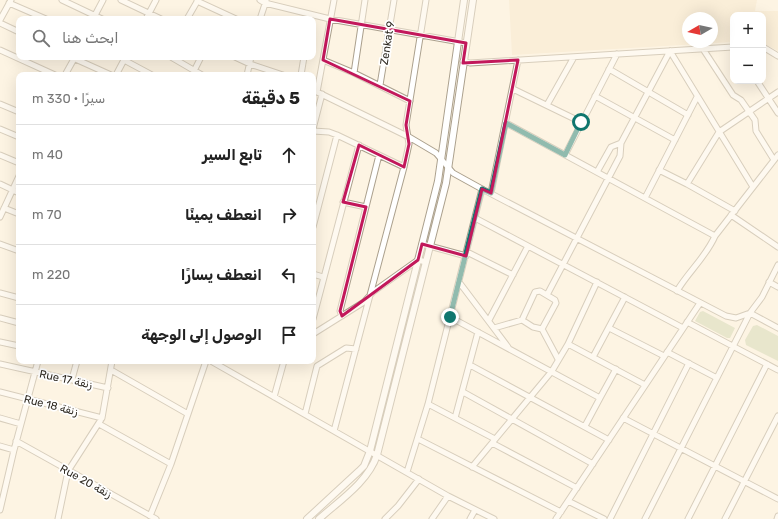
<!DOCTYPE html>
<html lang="ar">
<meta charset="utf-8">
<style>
:root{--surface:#fff;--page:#f6f6f6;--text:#222;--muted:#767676;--line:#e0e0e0}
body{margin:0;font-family:Rubik,Cairo,sans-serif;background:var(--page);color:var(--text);direction:rtl}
.controls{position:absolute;right:12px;top:12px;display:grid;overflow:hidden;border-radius:8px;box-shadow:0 4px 16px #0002}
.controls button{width:36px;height:36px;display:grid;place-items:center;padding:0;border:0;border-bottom:1px solid var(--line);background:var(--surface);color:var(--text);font:20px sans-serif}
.compass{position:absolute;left:682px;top:12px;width:36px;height:36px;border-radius:50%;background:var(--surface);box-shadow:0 4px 16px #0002;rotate:261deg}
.stop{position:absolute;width:12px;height:12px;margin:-9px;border:3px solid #0f766e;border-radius:50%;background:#fff}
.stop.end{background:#0f766e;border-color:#fff;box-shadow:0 1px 4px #0008}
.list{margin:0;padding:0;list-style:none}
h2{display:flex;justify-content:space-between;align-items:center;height:52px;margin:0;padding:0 16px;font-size:17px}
h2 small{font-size:13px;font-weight:400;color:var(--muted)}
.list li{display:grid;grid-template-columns:26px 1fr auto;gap:12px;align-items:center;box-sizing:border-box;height:60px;padding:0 16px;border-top:1px solid var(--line)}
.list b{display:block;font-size:15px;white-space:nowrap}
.list em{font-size:13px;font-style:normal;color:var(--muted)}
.icon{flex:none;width:22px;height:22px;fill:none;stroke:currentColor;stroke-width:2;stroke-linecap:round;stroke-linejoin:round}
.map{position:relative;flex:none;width:778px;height:519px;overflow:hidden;direction:ltr}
.search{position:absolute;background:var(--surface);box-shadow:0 4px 16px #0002;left:16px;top:16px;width:300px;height:44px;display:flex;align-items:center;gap:10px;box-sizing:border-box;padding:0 14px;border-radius:8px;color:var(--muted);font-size:15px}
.panel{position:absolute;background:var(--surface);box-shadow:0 4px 16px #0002;left:16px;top:72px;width:300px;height:292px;border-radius:8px;direction:rtl}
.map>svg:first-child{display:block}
.built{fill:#f6e6ca;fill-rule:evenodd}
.green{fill:#ced4b0}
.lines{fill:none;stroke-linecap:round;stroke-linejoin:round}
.minor-casing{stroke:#aba08d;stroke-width:7}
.tertiary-casing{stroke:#aba08d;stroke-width:8}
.minor{stroke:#fff;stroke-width:5}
.tertiary{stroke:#fff;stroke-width:6}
.route{stroke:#0f766e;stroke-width:5}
.marked{fill:none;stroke:#c2185b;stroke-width:3;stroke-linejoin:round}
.labels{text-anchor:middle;stroke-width:3.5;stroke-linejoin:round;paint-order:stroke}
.street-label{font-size:11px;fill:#302b23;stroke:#fff}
</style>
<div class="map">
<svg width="778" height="519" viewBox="0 0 778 519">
<rect width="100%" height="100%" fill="#fdf4e3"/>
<path class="built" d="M509,0H757L755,11H778V51L763,43V15H733V42L512,55ZM688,18H712V42H688Z"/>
<path class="green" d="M703,311L735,328L730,338H727L695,321L700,312Z
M757,325L778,336V361L746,345L745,340L753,326Z"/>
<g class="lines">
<defs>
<path id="minor" d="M62,0L102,19
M121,0L161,19
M260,0L265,3L330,19L466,43
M197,1L236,19
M9,3L46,19
M93,19L103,0
M146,19L156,0
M187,19L198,0
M260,19L266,1
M0,20L11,0
M0,23L19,32
M763,47L778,56
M703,49L733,95L741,100L755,120L756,131L774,160
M0,50L55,75
M670,51L753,187
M71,57L111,75
M171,57L202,75
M235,57L250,64L283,75
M124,60L152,75
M323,60L354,73L410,101
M463,61L470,63L733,47
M609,69L688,115
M354,73L365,0
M65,75L75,57
M116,75L125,58
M192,75L201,57
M247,75L251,57
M301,75L304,57
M757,81L778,113
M380,85L394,0
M513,89L581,122
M313,90L409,137L436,153L453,173L482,189L726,316L736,318L750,313
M317,92L334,0
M595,96L675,140
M0,104L19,112
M547,105L574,57
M506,123L715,236
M0,129L19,137
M313,129L322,94
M313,131L329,132L337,135L404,167
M0,155L19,163
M565,155L617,54
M659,170L687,184L719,132L778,92
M597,172L611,147L621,143L670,51
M0,184L19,193
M687,184L735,211
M491,193L518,60
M645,198L697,97
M343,202L366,207
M4,208L19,214
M731,215L778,247
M0,217L19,176
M475,218L683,328
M313,227L337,135
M0,244L19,251
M422,244L466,256
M467,252L513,275
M313,274L323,277
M459,282L508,347
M769,282L778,287
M677,291C688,272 706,257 715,236L778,155
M0,293L19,298
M547,295L620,156L621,143
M750,313L778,328
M342,316L340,311L379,155
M450,317L600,398L616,369
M0,318L19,323
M313,319L359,145
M489,320L528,246
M522,320L535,292L540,291L555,300L556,303L542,329
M687,322L778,370
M494,328L522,320L533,327L542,329L558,359
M609,328L664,356
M313,334L364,302L373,292L418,260L426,262
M0,342L19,346
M568,344L645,385
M667,352L717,378
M593,357L625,297
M211,361L448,496L494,519
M0,364L108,388
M470,365L609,440
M111,370L188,414
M72,379L77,361
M0,392L102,418
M463,392L593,464
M274,397L284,361
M428,404L495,439
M305,414L317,366L346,348L356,349
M0,418L21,424
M455,418L478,332
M623,418L778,499
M99,424L171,464
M585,426L600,398
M334,431L404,167L409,144L406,125L426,0
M418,439L561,512
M16,441L156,519
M492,443L577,488
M0,446L14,450
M472,467L552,371L568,344L597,282
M407,472L428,404L482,189
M568,501L604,519
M0,510L14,450L38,361
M150,516L171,464L206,361
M58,519L68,471L102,418L112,361
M385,519L398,506L419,479
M432,519L448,496
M470,519L475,510
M556,519L700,303
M610,519L689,363
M645,519L750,313L762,297L778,265
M688,519L767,364
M725,519L778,416
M777,519L778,516"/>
<path id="tertiary" d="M307,519L359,471L364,466L370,451L438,181L464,0
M319,519C339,501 368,482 377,455L446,183L473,0"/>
</defs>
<use href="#minor" class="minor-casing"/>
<use href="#tertiary" class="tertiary-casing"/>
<use href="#minor" class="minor"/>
<use href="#tertiary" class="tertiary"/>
</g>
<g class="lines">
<path class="route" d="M450,317L482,189L491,193L506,123L565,155L581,122"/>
</g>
<path d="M0 0H778V519H0ZM330,19L466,43L463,63L518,60L491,193L482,189L466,256L422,244L418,260L342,316L340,311L366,207L343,202L359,145L404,167L409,144L406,125L410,101L323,60Z" fill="#fdf4e3" fill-opacity=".55" fill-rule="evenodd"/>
<path class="marked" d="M330,19L466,43L463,63L518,60L491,193L482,189L466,256L422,244L418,260L342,316L340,311L366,207L343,202L359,145L404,167L409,144L406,125L410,101L323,60Z"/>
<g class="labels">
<g class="street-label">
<text transform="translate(387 43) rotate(-81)" y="4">Zenkat 9</text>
<text transform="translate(66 379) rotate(12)" y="4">Rue 17 زنقة</text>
<text transform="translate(51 405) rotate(14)" y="4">Rue 18 زنقة</text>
<text transform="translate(86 481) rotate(29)" y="4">Rue 20 زنقة</text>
</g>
</g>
</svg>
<div class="controls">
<button>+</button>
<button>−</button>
</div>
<svg class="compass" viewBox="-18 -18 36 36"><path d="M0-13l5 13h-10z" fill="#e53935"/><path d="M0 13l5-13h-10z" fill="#767676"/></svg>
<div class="stop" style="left:581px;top:122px"></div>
<div class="stop end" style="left:450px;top:317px"></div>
<div class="search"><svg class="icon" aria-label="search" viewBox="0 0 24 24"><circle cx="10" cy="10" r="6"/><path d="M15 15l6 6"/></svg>ابحث هنا</div>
<section class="panel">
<h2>5 دقيقة<small>سيرًا · 330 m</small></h2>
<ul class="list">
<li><svg class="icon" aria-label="ahead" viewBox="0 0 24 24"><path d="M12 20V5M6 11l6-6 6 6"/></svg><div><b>تابع السير</b></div><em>40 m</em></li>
<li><svg class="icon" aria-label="right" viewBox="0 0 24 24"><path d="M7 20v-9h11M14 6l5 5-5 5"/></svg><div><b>انعطف يمينًا</b></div><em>70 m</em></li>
<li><svg class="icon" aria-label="left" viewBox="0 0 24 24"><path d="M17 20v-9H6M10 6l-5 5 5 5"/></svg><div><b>انعطف يسارًا</b></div><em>220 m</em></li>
<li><svg class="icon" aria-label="arrive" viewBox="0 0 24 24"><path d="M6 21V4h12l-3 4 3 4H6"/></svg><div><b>الوصول إلى الوجهة</b></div></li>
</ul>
</section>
</div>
